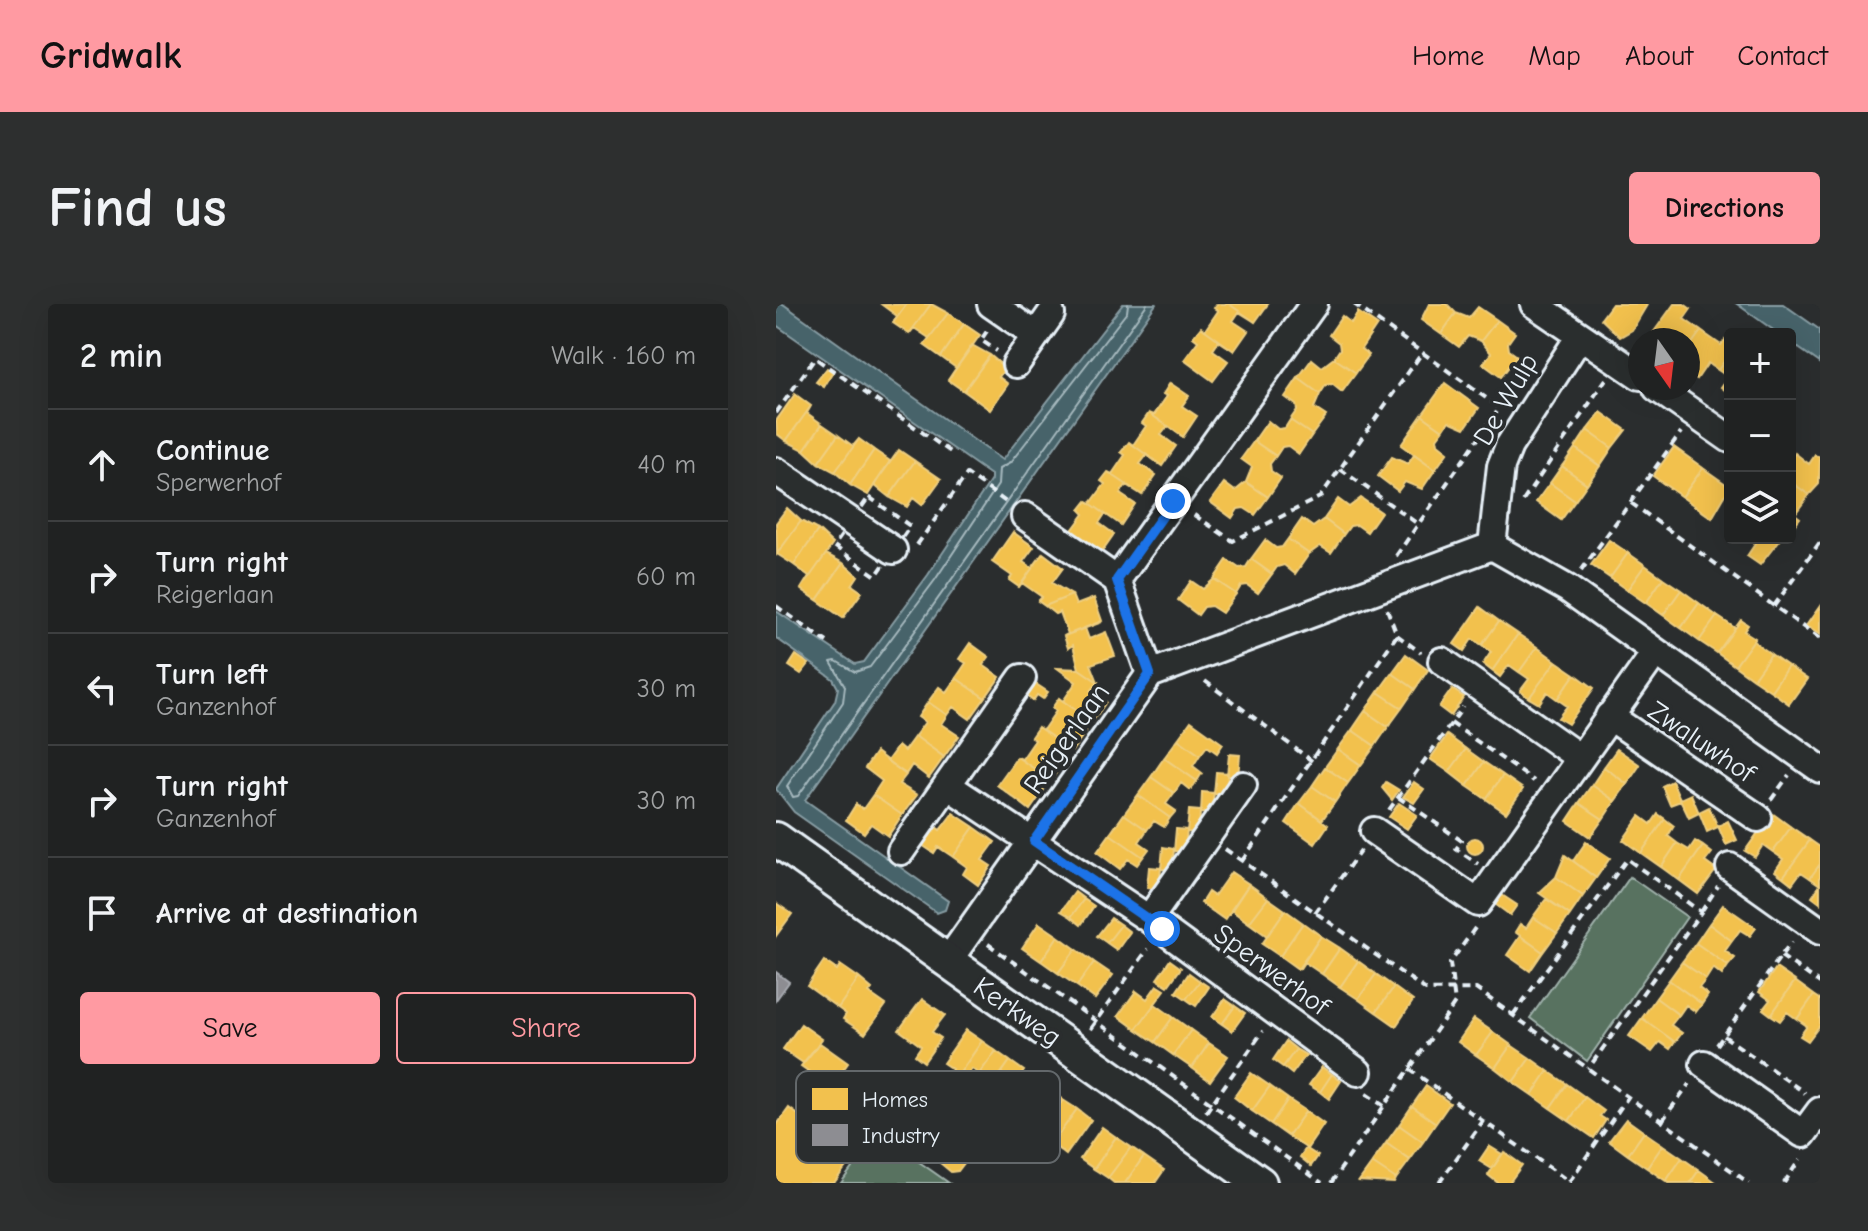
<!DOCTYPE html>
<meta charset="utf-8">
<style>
:root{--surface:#202222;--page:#2d2f2f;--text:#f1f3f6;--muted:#a2a4a5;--line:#3d3f40;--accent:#ff9aa2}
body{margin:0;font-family:"Comic Neue",sans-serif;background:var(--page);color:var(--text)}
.controls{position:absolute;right:24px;top:24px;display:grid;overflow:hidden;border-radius:8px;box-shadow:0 8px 32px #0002}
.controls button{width:72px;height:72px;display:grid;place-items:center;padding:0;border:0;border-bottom:2px solid var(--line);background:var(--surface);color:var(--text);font:40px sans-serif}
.compass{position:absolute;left:852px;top:24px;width:72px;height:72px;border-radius:50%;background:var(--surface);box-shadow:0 8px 32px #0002;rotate:166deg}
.stop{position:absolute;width:24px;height:24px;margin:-18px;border:6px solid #1a73e8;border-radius:50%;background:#fff}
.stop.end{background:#1a73e8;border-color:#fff;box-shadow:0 2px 8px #0008}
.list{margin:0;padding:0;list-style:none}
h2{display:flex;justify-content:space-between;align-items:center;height:104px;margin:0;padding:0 32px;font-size:34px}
h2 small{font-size:26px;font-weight:400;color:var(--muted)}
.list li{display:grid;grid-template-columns:52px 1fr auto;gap:24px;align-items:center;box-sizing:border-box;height:112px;padding:0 32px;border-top:2px solid var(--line)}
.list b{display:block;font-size:30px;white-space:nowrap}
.list p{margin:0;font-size:26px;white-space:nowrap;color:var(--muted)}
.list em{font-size:26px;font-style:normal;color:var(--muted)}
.actions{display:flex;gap:16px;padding:24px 32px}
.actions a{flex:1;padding:18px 0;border:2px solid var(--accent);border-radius:8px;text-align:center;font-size:28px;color:var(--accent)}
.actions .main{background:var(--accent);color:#111}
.icon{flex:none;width:44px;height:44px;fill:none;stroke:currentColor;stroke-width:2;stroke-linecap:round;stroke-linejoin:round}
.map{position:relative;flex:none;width:1044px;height:879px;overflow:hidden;border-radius:8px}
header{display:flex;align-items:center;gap:48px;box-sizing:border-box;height:112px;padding:0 40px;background:var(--accent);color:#111}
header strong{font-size:38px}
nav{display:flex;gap:44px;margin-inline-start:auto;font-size:28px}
.intro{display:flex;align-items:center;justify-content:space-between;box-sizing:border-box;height:192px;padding:0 48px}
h1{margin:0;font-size:56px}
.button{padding:20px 36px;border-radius:8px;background:var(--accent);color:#111;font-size:28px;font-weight:700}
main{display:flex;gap:48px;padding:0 48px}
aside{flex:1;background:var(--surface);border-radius:8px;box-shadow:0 8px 32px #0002}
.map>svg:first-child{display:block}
.green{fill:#587260;stroke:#a0b2ac;stroke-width:2}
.water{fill:#46646a;stroke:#879ca3;stroke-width:2}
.homes{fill:#f2c14e;stroke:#efcf81;stroke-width:2}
.industry{fill:#8d8d92;stroke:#a8abb1;stroke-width:2}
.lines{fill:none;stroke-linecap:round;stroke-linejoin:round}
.shore{stroke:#a7b9bf;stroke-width:2}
.minor-casing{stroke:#e8f1f8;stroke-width:32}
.tertiary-casing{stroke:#e8f1f8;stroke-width:38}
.path{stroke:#e8f1f8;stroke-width:4;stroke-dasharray:8 6;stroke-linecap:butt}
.minor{stroke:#2a2d2e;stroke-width:26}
.tertiary{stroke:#2a2d2e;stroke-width:32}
.route{stroke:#1a73e8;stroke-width:10}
.labels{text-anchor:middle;stroke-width:8;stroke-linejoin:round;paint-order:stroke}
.street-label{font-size:28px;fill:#e8f1f8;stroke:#2a2d2e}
.key{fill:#2a2d2e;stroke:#63686b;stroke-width:2}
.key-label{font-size:22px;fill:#e8f1f8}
</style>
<header>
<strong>Gridwalk</strong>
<nav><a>Home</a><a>Map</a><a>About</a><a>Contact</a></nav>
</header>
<div class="intro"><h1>Find us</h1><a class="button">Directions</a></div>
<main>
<aside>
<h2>2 min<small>Walk · 160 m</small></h2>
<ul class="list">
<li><svg class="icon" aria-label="ahead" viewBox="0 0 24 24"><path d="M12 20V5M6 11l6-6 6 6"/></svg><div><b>Continue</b><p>Sperwerhof</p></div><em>40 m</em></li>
<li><svg class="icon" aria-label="right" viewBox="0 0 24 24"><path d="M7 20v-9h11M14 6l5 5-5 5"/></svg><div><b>Turn right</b><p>Reigerlaan</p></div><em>60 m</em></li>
<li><svg class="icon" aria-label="left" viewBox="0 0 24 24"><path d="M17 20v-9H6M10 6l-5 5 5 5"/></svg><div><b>Turn left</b><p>Ganzenhof</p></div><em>30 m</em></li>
<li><svg class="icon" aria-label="right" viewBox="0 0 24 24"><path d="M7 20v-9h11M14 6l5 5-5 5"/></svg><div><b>Turn right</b><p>Ganzenhof</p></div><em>30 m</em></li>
<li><svg class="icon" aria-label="arrive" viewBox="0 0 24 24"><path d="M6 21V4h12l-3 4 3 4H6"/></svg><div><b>Arrive at destination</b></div></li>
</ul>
<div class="actions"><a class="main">Save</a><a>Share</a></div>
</aside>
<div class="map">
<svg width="1044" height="879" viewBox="0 0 1044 879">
<rect width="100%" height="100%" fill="#2a2d2e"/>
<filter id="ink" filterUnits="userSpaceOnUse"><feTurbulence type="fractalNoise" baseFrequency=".0125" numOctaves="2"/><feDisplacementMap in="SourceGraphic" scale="16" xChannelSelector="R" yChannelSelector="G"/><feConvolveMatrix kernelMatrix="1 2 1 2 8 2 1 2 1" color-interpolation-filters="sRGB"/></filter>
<g filter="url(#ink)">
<path class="green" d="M854,573L911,613L811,757L754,714Z
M102,829L173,879H65Z"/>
<path class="water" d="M0,0H7L226,156L347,0H380L29,496L172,597L169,606L161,609L18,508L0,485L59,397L62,384L57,375L0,334V307L79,360L88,358L152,271L215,176V171L0,21Z
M961,0H1007L1044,26V59L1014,38V30H1003Z"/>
<path class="homes" d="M131,0H155L133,30L117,19Z
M131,0L117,19L121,12L106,1Z
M155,0L172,9L148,41L153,34L138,24L133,30Z
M441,0H453L479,18L463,8L457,17L472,27L458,47L425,23L429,26L442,7L438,4Z
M453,0H492L479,18Z
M653,0H671L680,9L665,30L645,16Z
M836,0H870L871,1L856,26L844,33L825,15Z
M898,0H908L915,5L908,15L925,27L912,45V36H888L877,29Z
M702,3L721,16L705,37L692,32L683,43L665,30L680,9L693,14Z
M582,8L601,21L585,45L593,51L580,69L558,54L564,45L563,39L553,31L566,12L575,19Z
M172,9L188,20L165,53L148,41Z
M721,16L739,29L732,39L733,46L741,52L725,73L707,60L715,49L705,37Z
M188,20L204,31L172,76L180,64L165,53Z
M425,23L458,47L443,37L437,46L452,57L437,77L408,56L422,37L417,33Z
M925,27L945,41L949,36L954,40V49L942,66L932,59L921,75L912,69V45Z
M196,41L214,51L188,87L172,76Z
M954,49V90L945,83L952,73L942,66Z
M214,51L229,64L223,73L232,80L214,106L188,87Z
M558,54L580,69L566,88L556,80L550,81L544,90L522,74L536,55L546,63Z
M51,64L57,68L48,83L40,78Z
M522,74L544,90L538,104L550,112L536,131L514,116L521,106L520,101L509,93Z
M394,79L413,92L406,102L421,112L407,133L373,109L378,111L391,92L387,90Z
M669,79L703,104L689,124L673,117L667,126L646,111Z
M19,90L35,102L10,137L1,130L0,117Z
M35,102L31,109L46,120L28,146L10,137Z
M825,108L850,126L836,144L811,126Z
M373,109L407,133L392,122L385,131L400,142L386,162L353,138L357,141L370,122L366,119Z
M646,111L667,126L661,134L662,140L672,148L659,166L625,141Z
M514,116L536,131L523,150L512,142L506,143L500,152L478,137L492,117L502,125L509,124Z
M46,120L62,131L42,159L28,146Z
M811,126L836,144L824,162L799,144Z
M62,131L77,142L83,135L59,168L42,159Z
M83,135L98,146L74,181L59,168Z
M478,137L500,152L494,160L495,167L505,174L492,193L470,178L476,163L465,155Z
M353,138L386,162L371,151L364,160L380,171L366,191L332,168L336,170L349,151L345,148Z
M898,143L927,164L906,193L877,172Z
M799,144L824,162L811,180L786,162Z
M98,146L114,157L92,191L74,181Z
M123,146L139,157L113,193L98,181Z
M1019,149L1033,160L1039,151L1044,154L1043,180L1033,191L1014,177V156Z
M638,151L659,166L646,185L629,178L622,187L602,172L616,153L632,160Z
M139,157L165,175L146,201L137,194L131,203L113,193Z
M786,162L811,180L799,197L774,179Z
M927,164L954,183L936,214L906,193Z
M332,168L366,191L350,181L344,190L359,200L345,221L311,197L315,199L329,180L325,177Z
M1014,177L1033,191L1019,210L1024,214L1017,223L1014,221Z
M470,178L492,193L479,211L468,204L462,205L456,214L434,198L448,179L459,187Z
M774,179L799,197L785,216L760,198Z
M585,194L605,208L591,228L581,221L574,222L568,230L548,215L562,195L573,203Z
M311,197L345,221L329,210L323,219L338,230L324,250L294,229L308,210L304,206Z
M11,204L25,217L1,250L0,219Z
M526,215L537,223L548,215L568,230L555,249L544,242L533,250L512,235Z
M25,217L42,226L18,261L1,250Z
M42,226L57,240L25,285L33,272L18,261Z
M237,228L258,243L247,258L256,264L267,249L243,283L233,276L236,272L216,258Z
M970,234H1005L984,261L971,252L979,240Z
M512,235L533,250L519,270L508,261L501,263L496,270L475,255L489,236L500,244L506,243Z
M833,236L852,249L834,274L815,261Z
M267,249L287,264L276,279L296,291L269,302L262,297L266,293L246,279L243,283Z
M852,249L869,261L851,286L834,274Z
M50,250L67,259L41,296L25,285Z
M475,255L496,270L482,289L471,281L465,282L460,290L438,275L451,256L463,264L470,263Z
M67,259L82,272L76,281L86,288L67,314L41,296Z
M869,261L887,274L870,299L851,286Z
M887,274L905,286L887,311L870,299Z
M438,275L460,290L446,309L435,302L428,303L422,311L402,296L415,277L427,285Z
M905,286L923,299L905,324L887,311Z
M296,291L300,301L318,294L326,317L288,332L292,330L284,308L279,310L269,302Z
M923,299L941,312L923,337L905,324Z
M1044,302V331L1030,322Z
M704,303L723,317L706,341L696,335L688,347L678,340Z
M941,312L959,324L941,349L923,337Z
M965,316L972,321L968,327L979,334L959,362L941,349Z
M723,317L742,330L716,367L707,360L715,348L706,341Z
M326,318L309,324L313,335L330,328L339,352L315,360L322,378L303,365L297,341L292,344L288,332Z
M742,330L761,343L743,368L733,361L724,373L716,367Z
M977,337L995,350L977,375L959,362Z
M194,339L213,353L207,361L224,373L209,394L180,374L190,359L183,355Z
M761,343L780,357L753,394L744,387L753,375L743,368Z
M630,350L652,366L639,385L616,369Z
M995,350L1012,362L995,387L977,375Z
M20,351L33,360L25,370L13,362Z
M780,357L799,370L781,395L771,388L763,400L753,394Z
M1012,362L1031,375L1013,400L995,387Z
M281,364L303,365L322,378L315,387L330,398L316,418L283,394L287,397L300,378Z
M616,369L639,385L626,404L602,388Z
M799,370L818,384L792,420L782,414L791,402L781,395Z
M180,374L209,394L194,415L177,403L171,411L152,398L163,383L170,388Z
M257,378L272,388L267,395L261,391L257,397L248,390Z
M676,385L688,393L675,412L663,403Z
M602,388L626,404L612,423L589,407Z
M283,394L316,418L301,408L295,416L310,427L296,447L262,423L267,426L280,407L276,404Z
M152,398L171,411L165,420L183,432L168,453L139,432L149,418L142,413Z
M589,407L612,423L599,442L576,426Z
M415,417L447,440L441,449L431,442L424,451L402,435Z
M262,423L296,447L280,437L274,446L289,456L275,476L241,453L246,455L259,436L255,433Z
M576,426L599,442L585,461L562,445Z
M671,431L690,445L673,468L654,455Z
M139,432L168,453L153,474L136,461L130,470L111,457L122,442L128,447Z
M402,435L424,451L417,462L426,469L421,477L388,454Z
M562,445L585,461L572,479L549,463Z
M690,445L708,458L691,482L673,468Z
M841,445L864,461L851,480L828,463Z
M100,448L130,471L123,480L141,491L126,511L97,491L106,477L89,464Z
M453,450L464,451L462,473L451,472Z
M241,453L275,476L260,466L253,475L268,486L254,506L221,481Z
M388,454L421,477L414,486L405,479L398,489L375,473Z
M708,458L727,471L710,495L691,482Z
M549,463L572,479L559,498L536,482Z
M828,463L851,480L839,497L816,481Z
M440,468L452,469L450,491L438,490Z
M727,471L747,485L730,509L710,495Z
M375,473L398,489L390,500L400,507L394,514L362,491Z
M896,477L905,497L894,501L886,482Z
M610,478L623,486L616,496L606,484Z
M638,478L648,485L638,499L627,493Z
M816,481L839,497L827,515L803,499Z
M536,482L559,498L546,516L523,499Z
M426,488L438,489L435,510L425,509Z
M915,490L923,509L913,514L904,495Z
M97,491L126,511L112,532L95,520L88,529L70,516L80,500L87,505Z
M362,491L394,514L388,523L378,517L371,526L348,510Z
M523,499L552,521L539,540L510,519Z
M623,499L641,511L631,525L613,513Z
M803,499L827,515L814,533L791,517Z
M933,503L942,523L931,528L923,508Z
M413,506L424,507L423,529L411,528Z
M177,509L198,523L177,553L162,543L158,549L143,539L156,520L164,526Z
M996,509L1015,523L997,548L987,541L979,553L969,547Z
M348,510L371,526L363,538L373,545L367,553L334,530Z
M882,510L889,515L865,549L847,536L864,512L875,520Z
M889,515L898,522L892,532L901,539L885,563L865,549Z
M952,517L961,536L950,541L942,522Z
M198,523L219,538L206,556L215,562L202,581L187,570L191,563L177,553Z
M1015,523L1034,536L1007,573L999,567L1007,555L997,548Z
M400,525L411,526L409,548L398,547Z
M334,530L367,553L361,561L352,555L344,565L321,548Z
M691 542a8 8 0 1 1 16 0a8 8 0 1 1-16 0Z
M1034,536L1044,543V560L1034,574L1025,568L1016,580L1007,573Z
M919,537L927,542L903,576L885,563L901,539L913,546Z
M810,538L834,554L820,574L797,557Z
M927,542L936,549L929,558L940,566L922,590L903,576Z
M387,543L398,545L396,566L385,565Z
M789,551L820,574L807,592L780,573Z
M1044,560V599L1036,593L1044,581L1034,574Z
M373,563L385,564L383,585L371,584Z
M455,568L473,580L449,616L425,599L432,588L438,592Z
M780,573L807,592L794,611L763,589Z
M473,580L492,594L473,619L455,606Z
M299,588L308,595L295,613L285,607Z
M726,591L741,601L734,611L719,600Z
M492,594L509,606L491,632L473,619Z
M308,595L318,602L305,621L295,613Z
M770,595L794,611L781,629L757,613Z
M0,599L16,610L0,632Z
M947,601L980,624L974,632L964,626L956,637L933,620Z
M509,606L527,619L504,652L486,640Z
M757,613L781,629L767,648L739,628L744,620L750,624Z
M335,614L345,621L331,639L321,632Z
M263,619L282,632L265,657L246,644Z
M527,619L545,632L522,665L504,652Z
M933,620L956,637L949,647L959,654L952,662L920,639Z
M345,621L354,628L341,646L331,639Z
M282,632L300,645L282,669L265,657Z
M545,632L564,644L546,670L528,658L523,666Z
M744,632L767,648L754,667L731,651Z
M920,639L952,662L946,671L937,664L930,675L906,658Z
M564,644L582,657L564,683L546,670Z
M300,645L318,658L301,682L282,669Z
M394,656L405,664L392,682L381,675Z
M48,657L61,666L64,661L83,674L62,704L31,682Z
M582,657L600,670L582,695L564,683Z
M318,658L337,671L319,695L301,682Z
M906,658L930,675L923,684L932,691L926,700L893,676Z
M1000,664L1019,677L995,711L987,705L994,696L983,688Z
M413,669L424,677L410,695L400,688Z
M600,670L618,683L600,708L582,695Z
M83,674L96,685L93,689L110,701L89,730L67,715L70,710L62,704Z
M893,676L926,700L920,708L910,701L903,711L880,694Z
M424,677L433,683L420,702L410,695Z
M1019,677L1038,691L1021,715L1011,708L1004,717L995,711Z
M381,681L389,686L360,725L342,712L360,687L371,695Z
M618,683L637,697L620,722L600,708Z
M1038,691L1044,695V721L1032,737L1024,732L1031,722L1021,715Z
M880,694L903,711L895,721L906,729L899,738L866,714Z
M146,695L169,711L156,728L165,734L148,758L139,751L145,742L123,726Z
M449,695L459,702L446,720L436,713Z
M379,700L397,713L379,738L360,725Z
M459,702L469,709L456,727L446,720Z
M397,713L415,726L397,751L379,738Z
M866,714L899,738L894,745L884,738L876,748L853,732Z
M698,715L717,728L700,751L682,738Z
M25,720L46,735L27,759L7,745Z
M190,726L206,737L179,776L172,771L176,765L167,759Z
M415,726L433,739L416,764L397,751Z
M717,728L735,741L719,764L700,751Z
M206,737L220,747L203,770L196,765L185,780L179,776Z
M510,737L520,745L507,763L497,756Z
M44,739L72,759L55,783L25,762Z
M433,739L452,752L434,777L416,764Z
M735,741L754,754L737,778L719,764Z
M520,745L530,751L516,770L507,763Z
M220,747L234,757L207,795L200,790L211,775L203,770Z
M754,754L772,767L756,791L737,778Z
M234,757L248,767L220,805L207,795Z
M546,763L556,770L544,788L533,781Z
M772,767L791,780L774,804L756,791Z
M475,769L494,782L476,807L458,793Z
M556,770L565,777L553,795L544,788Z
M791,780L809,793L793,817L774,804Z
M494,782L512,795L495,820L476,807Z
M650,782L674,799L660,819L636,802Z
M271,784L287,796L262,831L247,820Z
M809,793L828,807L824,812L830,816L818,834L793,817Z
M512,795L530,807L512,832L495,820Z
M287,796L301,805L276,840L262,831Z
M636,802L660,819L647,838L623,821Z
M13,804L78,852L58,879H0V822Z
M301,805L315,816L290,851L276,840Z
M530,807L548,820L531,845L542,852L535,862L524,853L530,844L512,832Z
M850,815L868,828L852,851L833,837Z
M623,821L647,838L634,856L610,839Z
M326,823L340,833L318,865L304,855Z
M868,828L887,841L871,864L852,851Z
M195,832L204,838L182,867L175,868L163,858L174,842L183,849Z
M340,833L355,843L332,874L318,865Z
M610,839L634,856L620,875L596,859Z
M887,841L906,854L890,877L871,864Z
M713,842L726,850L716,865L703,857Z
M355,843L368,852L349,879H338L332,874Z
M728,848L746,861L733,879H722L712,871Z
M368,852L388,866L379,879H349Z
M906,854L923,866L914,879H892L890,877Z
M596,859L620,875L618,879L583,877Z
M923,866L941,879H914Z"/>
<path class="industry" d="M0,668L13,678L0,696Z"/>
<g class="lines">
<path class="shore" d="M352,0L351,8L234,159L223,165L222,181L159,276L94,363L79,368L60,357L55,358L69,382L67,398L11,482L17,493L22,492L371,0"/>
<defs>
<path id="minor" d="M215,0L260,31
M758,0L864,72
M240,60L275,10
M881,84L954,135
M0,167L117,246
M249,212L341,276
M716,242L725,162L733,142L804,32
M666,357L804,454
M374,370L341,276L538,0
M833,412L982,514
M171,481L373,615L582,768
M598,527L702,599L879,349
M125,547L246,374
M954,563L1044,627
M373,615L467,481
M172,657L374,370L716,242L792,285L1044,465
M928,760L1027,830L1044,807"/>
<path id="tertiary" d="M0,535L484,879"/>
</defs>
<use href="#minor" class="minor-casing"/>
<use href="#tertiary" class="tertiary-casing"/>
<path class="path" d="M578,0L724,104
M211,27L205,36L221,47
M0,109L39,54L179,151
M564,165L642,220
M93,193L134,222L100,272L58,242Z
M747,197L830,75
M855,199L1044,335
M418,211L457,237L544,193L646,49
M141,241L191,170L230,198
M620,252L739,82
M805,267L905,128
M0,302L51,338
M998,302L1044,238
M621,331L645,349
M429,377L536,457
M675,419L758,477
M622,493L686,537L680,545L702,560
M995,496L1013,471
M613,506L687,403
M449,545L650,686L700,685L973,879
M466,557L621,331L611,305
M925,608L942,582
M539,609L585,546
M212,640L546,879
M1005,652L1044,679
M737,711L851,555L925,608L812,765
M314,725L372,645
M948,732L1029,789
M941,741L1015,638
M633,765L795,879
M590,790L608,802
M430,808L487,727
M886,817L913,780
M793,878L852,793
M555,879L679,699L674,659L699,624
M663,879L707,817
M1008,879L1024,855"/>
<use href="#minor" class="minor"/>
<use href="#tertiary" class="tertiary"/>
</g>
</g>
<g class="lines" filter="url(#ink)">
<path class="route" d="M386,625L258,537L374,370L341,276L397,197"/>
</g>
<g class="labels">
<g class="street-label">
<text transform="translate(729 95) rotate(-60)" y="10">De Wulp</text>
<text transform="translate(290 434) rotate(-55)" y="10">Reigerlaan</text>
<text transform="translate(926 437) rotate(34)" y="10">Zwaluwhof</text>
<text transform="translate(496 665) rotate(36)" y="10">Sperwerhof</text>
<text transform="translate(242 707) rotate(35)" y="10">Kerkweg</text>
</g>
</g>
<rect x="20" y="767" width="264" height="92" rx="12" class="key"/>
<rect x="36" y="784" width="36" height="22" fill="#f2c14e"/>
<rect x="36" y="820" width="36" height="22" fill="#8d8d92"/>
<g class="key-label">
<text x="86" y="803">Homes</text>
<text x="86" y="839">Industry</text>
</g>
</svg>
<div class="controls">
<button>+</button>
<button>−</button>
<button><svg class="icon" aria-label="layers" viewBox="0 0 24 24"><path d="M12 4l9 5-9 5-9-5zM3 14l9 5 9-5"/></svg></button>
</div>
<svg class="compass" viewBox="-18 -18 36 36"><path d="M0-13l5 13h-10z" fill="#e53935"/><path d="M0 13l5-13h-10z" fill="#a2a4a5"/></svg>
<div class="stop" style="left:386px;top:625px"></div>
<div class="stop end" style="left:397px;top:197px"></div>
</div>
</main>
